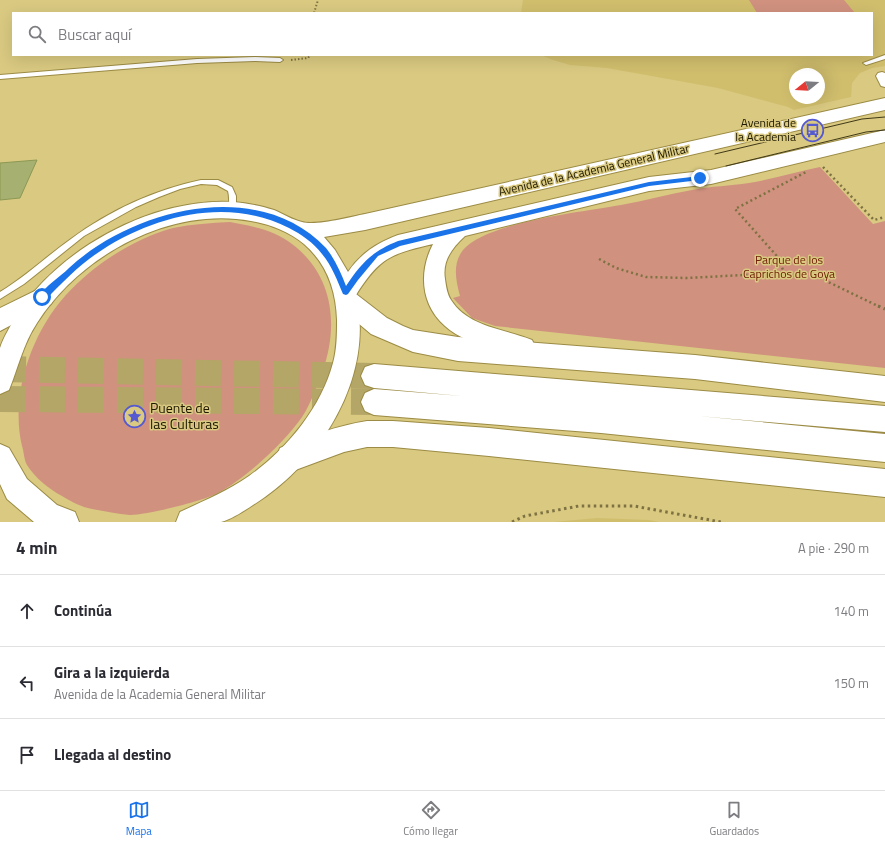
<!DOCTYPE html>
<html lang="es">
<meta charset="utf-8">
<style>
:root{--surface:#fff;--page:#f7f7f7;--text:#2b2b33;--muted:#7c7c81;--line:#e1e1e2;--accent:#1a73e8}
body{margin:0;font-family:"Titillium Web",sans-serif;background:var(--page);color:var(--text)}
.compass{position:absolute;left:789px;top:68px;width:36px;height:36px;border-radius:50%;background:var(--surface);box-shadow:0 4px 16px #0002;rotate:252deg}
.stop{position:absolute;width:12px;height:12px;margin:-9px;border:3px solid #1a73e8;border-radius:50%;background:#fff}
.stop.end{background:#1a73e8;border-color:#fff;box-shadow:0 1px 4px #0008}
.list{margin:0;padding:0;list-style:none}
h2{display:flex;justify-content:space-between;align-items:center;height:52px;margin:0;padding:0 16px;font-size:17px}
h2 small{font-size:13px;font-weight:400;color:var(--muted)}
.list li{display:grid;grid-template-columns:26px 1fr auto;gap:12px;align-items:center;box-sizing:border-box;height:72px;padding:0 16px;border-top:1px solid var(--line)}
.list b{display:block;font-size:15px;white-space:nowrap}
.list p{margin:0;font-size:13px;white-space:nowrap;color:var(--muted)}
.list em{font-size:13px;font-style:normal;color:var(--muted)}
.icon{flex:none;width:22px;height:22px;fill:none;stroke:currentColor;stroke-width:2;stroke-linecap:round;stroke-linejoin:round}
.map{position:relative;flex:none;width:885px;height:522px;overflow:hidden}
.search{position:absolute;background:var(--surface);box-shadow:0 4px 16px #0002;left:12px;right:12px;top:12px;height:44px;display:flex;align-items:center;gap:10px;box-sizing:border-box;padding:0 14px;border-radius:0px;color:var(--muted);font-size:15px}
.sheet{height:268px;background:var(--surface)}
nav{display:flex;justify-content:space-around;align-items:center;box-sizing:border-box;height:56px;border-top:1px solid var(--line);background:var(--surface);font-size:11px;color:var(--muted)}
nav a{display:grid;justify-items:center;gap:2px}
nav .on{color:var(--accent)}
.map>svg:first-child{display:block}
.built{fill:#d0be6d;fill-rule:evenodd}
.green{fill:#d0917f}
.building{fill:#a6b171;stroke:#8c9853}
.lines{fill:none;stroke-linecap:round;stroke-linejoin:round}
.trunk-tunnel{stroke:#b4a667;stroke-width:26;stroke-dasharray:26 13;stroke-linecap:butt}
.service-casing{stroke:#9b8b44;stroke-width:2}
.minor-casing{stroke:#9b8b44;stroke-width:2}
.secondary-casing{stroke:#9b8b44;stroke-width:2}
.trunk-casing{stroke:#9b8b44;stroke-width:2}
.path-far2{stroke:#7e7242;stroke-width:2;stroke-dasharray:1.5 2;stroke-linecap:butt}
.path-far1{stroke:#7e7242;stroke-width:2.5;stroke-dasharray:2 3;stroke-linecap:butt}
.path{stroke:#7e7242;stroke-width:3;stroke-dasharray:2.5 3.5;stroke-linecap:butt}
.service{fill:#fff;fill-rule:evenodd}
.minor{fill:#fff;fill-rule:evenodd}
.secondary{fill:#fff;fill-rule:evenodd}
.trunk{fill:#fff;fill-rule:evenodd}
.tram{stroke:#3f3817;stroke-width:1}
.route{fill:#1a73e8}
.labels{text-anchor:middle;stroke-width:3;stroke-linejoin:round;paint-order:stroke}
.poi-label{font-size:12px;fill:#1f1900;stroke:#d9c981;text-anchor:end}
.street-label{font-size:12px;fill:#1f1900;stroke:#d9c981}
.park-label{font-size:12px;fill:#702106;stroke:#d9c981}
.near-poi-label{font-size:14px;fill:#1f1900;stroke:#d9c981;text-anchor:start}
</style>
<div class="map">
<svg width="885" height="522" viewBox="0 0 885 522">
<rect width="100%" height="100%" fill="#d9c981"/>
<path class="built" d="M523,0H885V66L872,68L860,73L852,83L851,97L794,110L788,107L718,88L607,68L570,65L553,60L541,55H872V13H521ZM795,74H819V98H795Z
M597,518L649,520L659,522H554Z"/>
<path class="green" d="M749,0H844L855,13H757Z
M820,167L873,224L885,221V368L495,326L472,318L453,298L460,296C456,281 452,264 463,250C486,222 583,212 621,205C645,201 668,194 692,190C711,186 730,186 749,183C773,179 796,172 820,167Z
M230,222C251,226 275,230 292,244C334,276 339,326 322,373C316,387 311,404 302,417C284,443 246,478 218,493C203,501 147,515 130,515C118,514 105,511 92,509C81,507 72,502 62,496C49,489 35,478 27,465C24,460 24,452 22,446C10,396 31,334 65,296C93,265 133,239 173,228C192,224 211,223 230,222Z"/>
<path class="building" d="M37,160L20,198L0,200V163Z"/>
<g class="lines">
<path class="trunk-tunnel" d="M0,369L374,376
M0,399L374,402"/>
<defs>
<path id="service" d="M885,55V59L866,65L863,63Z
M255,57L280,58L283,60L280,62L255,61L197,63L0,79V75L197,59Z
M201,180H218L232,187L236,196V210L235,212H231C228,205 230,198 228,191L217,185L201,184L180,189L159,197L136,207L84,236L24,284L0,299V292C25,277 47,256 71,239C109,211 154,190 201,180Z"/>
<path id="minor" d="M882,72L885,73V87L881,86L876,76L878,73Z"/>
<path id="secondary" d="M885,98V110L365,230L324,237L335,250L348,272C361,253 377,243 398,235L649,177L711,170L885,130V142L711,184L649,191L465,236C452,248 442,261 445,279C446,286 447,294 451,300C468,327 505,329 532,340L536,348L532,356C530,357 526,359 524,359C516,359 502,352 494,350C477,344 458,338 445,326C420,304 419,271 433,244C391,254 380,257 356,295C375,376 321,463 253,505C244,511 232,519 221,522C211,522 187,522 176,522L180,512C203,501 228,491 249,476C286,450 321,408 333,363C337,349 337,334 337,320C336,290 327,264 304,244C290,232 269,224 251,221C171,206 80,255 37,323C23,344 18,368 9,390L0,394C0,382 0,360 0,348C3,338 11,325 16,316C58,249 153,197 233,202C246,203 262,206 274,210C283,214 293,220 302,222C316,226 350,217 365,214Z
M0,444L9,448L27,479L57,505L75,512L79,522H34L7,499L0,484Z"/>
<path id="trunk" d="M43,287L51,290L55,297L51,304L0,331V308Z
M348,291L356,294L387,318L403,326L413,330L458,337L695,355L885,376V402L695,379L458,361L413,352L371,334L340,308L336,301L340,294Z
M374,364L885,406V432L698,416L885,434V462L601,433L374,415L365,411L361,402L365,393L374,389L462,396L374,388L365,385L361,376L365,367Z
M367,421H393L489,428L885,469V497L489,456L393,447H367L344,452L290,472L280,468L276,458L280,448C309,436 336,426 367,421Z"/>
</defs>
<use href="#service" class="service-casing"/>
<use href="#minor" class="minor-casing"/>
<use href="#secondary" class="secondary-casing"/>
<use href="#trunk" class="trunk-casing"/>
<path class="path-far2" d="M314,13L318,0
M291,60L308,58L310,55"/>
<path class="path-far1" d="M823,167L874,220L885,217
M599,259L616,268L646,277L687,278L781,273L818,277L880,307
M785,274L776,255L735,209L806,172"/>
<path class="path" d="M878,306L885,309
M512,522L525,516L579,506H634L721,522"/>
<use href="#service" class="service"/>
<use href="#minor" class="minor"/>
<use href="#secondary" class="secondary"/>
<use href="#trunk" class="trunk"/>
<path class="tram" d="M715,154L862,119L885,117
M726,166L866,132L885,130"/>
</g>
<path class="route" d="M700,176L703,178L700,180L649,186L400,246L378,256L358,280L348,294L346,295L343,294C337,280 332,266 322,254C314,243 301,234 289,228C229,197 156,215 102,250C81,263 63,282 45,300H40L39,297C45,286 60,277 69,268C134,208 259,177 326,248C335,259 341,273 346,286C361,263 373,251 398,241L649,182Z"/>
<defs>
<symbol id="bus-ring" viewBox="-11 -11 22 22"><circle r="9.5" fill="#d9c981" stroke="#565ad1" stroke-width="1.5"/><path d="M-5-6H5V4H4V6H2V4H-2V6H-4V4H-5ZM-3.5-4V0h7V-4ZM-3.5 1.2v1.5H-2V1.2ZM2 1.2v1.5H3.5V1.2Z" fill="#565ad1"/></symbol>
<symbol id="sight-ring" viewBox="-11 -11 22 22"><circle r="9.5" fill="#d9c981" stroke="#565ad1" stroke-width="1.5"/><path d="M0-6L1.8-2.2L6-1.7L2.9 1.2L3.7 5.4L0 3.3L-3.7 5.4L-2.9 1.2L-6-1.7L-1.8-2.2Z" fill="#565ad1"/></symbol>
</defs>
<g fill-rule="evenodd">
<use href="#bus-ring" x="800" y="118" width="25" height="25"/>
<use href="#sight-ring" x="122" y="404" width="25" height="25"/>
</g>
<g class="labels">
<g class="poi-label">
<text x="796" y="127">Avenida de<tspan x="796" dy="14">la Academia</tspan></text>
</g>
<g class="street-label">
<text transform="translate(594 170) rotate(-13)" y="4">Avenida de la Academia General Militar</text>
</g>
<g class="park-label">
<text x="789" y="264">Parque de los<tspan x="789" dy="14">Caprichos de Goya</tspan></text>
</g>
<g class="near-poi-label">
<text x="150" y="413">Puente de<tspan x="150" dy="16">las Culturas</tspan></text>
</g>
</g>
</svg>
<svg class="compass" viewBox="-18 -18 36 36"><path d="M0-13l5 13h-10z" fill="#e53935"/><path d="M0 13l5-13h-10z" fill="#7c7c81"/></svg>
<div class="stop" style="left:42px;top:297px"></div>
<div class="stop end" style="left:700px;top:178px"></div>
<div class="search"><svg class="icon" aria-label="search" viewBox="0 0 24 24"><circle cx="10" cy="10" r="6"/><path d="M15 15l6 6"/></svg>Buscar aquí</div>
</div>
<section class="sheet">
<h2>4 min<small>A pie · 290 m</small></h2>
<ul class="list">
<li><svg class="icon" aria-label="ahead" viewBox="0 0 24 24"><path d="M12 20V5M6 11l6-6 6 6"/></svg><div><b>Continúa</b></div><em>140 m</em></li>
<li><svg class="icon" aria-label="left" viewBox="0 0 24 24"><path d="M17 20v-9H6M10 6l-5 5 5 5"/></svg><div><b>Gira a la izquierda</b><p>Avenida de la Academia General Militar</p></div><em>150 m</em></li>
<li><svg class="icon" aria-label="arrive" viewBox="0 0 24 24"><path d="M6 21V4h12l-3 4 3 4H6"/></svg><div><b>Llegada al destino</b></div></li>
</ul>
</section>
<nav>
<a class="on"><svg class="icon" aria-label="map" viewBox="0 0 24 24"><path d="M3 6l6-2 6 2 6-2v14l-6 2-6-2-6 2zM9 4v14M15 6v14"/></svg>Mapa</a>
<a><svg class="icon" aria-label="directions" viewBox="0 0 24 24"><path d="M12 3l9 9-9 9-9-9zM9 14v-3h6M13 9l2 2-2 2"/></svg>Cómo llegar</a>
<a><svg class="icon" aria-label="saved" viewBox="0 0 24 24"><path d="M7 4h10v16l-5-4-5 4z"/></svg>Guardados</a>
</nav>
